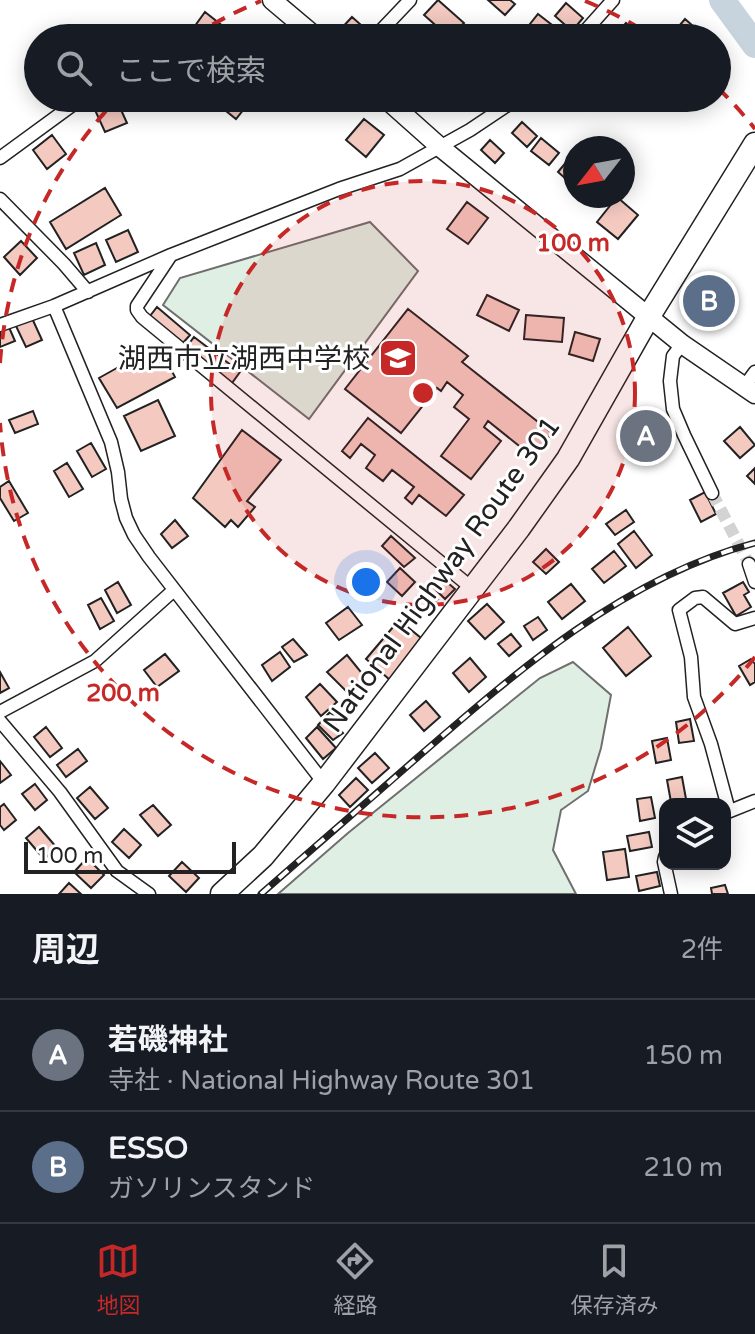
<!DOCTYPE html>
<html lang="ja">
<meta charset="utf-8">
<style>
:root{--surface:#171b24;--page:#242831;--text:#f1f3f6;--muted:#9ea1a6;--line:#363941;--accent:#c62828}
body{margin:0;font-family:"Varela Round","Noto Sans JP",sans-serif;background:var(--page);color:var(--text)}
.controls{position:absolute;right:24px;bottom:24px;display:grid;overflow:hidden;border-radius:16px;box-shadow:0 4px 20px #0003}
.controls button{width:72px;height:72px;display:grid;place-items:center;padding:0;border:0;border-bottom:2px solid var(--line);background:var(--surface);color:var(--text);font:40px sans-serif}
.compass{position:absolute;left:563px;top:136px;width:72px;height:72px;border-radius:50%;background:var(--surface);box-shadow:0 4px 20px #0003;rotate:239deg}
.scale{position:absolute;left:24px;bottom:20px;width:212px;box-sizing:border-box;padding-left:8px;border:4px solid #222;border-top:0;font-size:22px;line-height:28px;white-space:nowrap;color:#222;-webkit-text-stroke:6px #fff;paint-order:stroke}
.you{position:absolute;left:366px;top:582px;width:28px;height:28px;margin:-20px;border:6px solid #fff;border-radius:50%;background:#1a73e8;box-shadow:0 0 0 12px #1a73e833}
.badge{display:grid;place-items:center;width:52px;height:52px;border-radius:50%;background:var(--accent);color:#fff;font-size:26px;font-weight:700}
.pin{position:absolute;translate:-50% -50%;border:4px solid #fff;box-shadow:0 2px 8px #0006}
.list{margin:0;padding:0;list-style:none}
h2{display:flex;justify-content:space-between;align-items:center;height:104px;margin:0;padding:0 32px;font-size:34px}
h2 small{font-size:26px;font-weight:400;color:var(--muted)}
.list li{display:grid;grid-template-columns:52px 1fr auto;gap:24px;align-items:center;box-sizing:border-box;height:112px;padding:0 32px;border-top:2px solid var(--line)}
.list b{display:block;font-size:30px;white-space:nowrap}
.list p{margin:0;font-size:26px;white-space:nowrap;color:var(--muted)}
.list em{font-size:26px;font-style:normal;color:var(--muted)}
.icon{flex:none;width:44px;height:44px;fill:none;stroke:currentColor;stroke-width:2;stroke-linecap:round;stroke-linejoin:round}
.map{position:relative;flex:none;width:755px;height:894px;overflow:hidden}
.search{position:absolute;background:var(--surface);box-shadow:0 4px 20px #0003;left:24px;right:24px;top:24px;height:88px;display:flex;align-items:center;gap:20px;box-sizing:border-box;padding:0 28px;border-radius:44px;color:var(--muted);font-size:30px}
.sheet{height:328px;background:var(--surface)}
nav{display:flex;justify-content:space-around;align-items:center;box-sizing:border-box;height:112px;border-top:2px solid var(--line);background:var(--surface);font-size:22px;color:var(--muted)}
nav a{display:grid;justify-items:center;gap:4px}
nav .on{color:var(--accent)}
.map>svg:first-child{display:block}
.green{fill:#e0efe3;stroke:#6f6f6f;stroke-width:2}
.lines{fill:none;stroke-linecap:round;stroke-linejoin:round}
.river{stroke:#c7d3dd;stroke-width:26}
.building{fill:#f3c9c0;stroke:#222;stroke-width:2}
.minor-tunnel{stroke:#d3d3d3;stroke-width:12;stroke-dasharray:12 6;stroke-linecap:butt}
.minor-casing{stroke:#222;stroke-width:15}
.secondary-casing{stroke:#222;stroke-width:21}
.trunk-casing{stroke:#222;stroke-width:25}
.minor{stroke:#fff;stroke-width:12}
.secondary{stroke:#fff;stroke-width:18}
.trunk{stroke:#fff;stroke-width:22}
.rail-casing{stroke:#222;stroke-width:7}
.rail{stroke:#fff;stroke-width:4;stroke-dasharray:12;stroke-linecap:butt}
.ring{fill:none;stroke:#c62828;stroke-width:4;stroke-dasharray:14 10}
.labels{text-anchor:middle;stroke-width:6;stroke-linejoin:round;paint-order:stroke}
.poi-label{font-size:28px;fill:#222;stroke:#fff;text-anchor:end}
.street-label{font-size:28px;fill:#222;stroke:#fff}
.centre{fill:#c62828;stroke:#fff;stroke-width:4}
.ring-label{font-size:24px;text-anchor:middle;font-weight:bold;fill:#c62828;stroke:#fff;stroke-width:6;stroke-linejoin:round;paint-order:stroke}
</style>
<div class="map">
<svg width="755" height="894" viewBox="0 0 755 894">
<rect width="100%" height="100%" fill="#fff"/>
<path class="green" d="M370,222L418,271L309,419L163,305L180,278Z
M573,662L611,695L601,748L588,791L561,810L553,850L576,894H278L348,833L540,678Z"/>
<g class="lines">
<path class="river" d="M722,0L755,45"/>
</g>
<path class="building" d="M438,0L464,23L450,38L424,15Z
M488,0H510L515,4L505,15Z
M566,3L583,18L572,31L555,16Z
M205,12L229,31L223,38H203L192,30Z
M538,14L561,32L556,38H537L526,29Z
M352,17L369,32L364,38H345L338,32Z
M685,19L701,33L696,38H681L674,32Z
M626,23L643,38H613Z
M273,30L277,38H258Z
M210,98H248L251,100L236,119Z
M558,98H573L577,101L569,110Z
M117,101L127,123L105,132L95,110Z
M364,119L384,135L366,157L346,140Z
M522,122L537,136L527,147L512,133Z
M52,135L66,154L47,169L33,150Z
M541,138L559,153L549,165L531,151Z
M490,140L504,153L495,163L481,150Z
M568,160L575,166V187L558,172Z
M105,188L121,215L66,249L50,222Z
M617,197L638,215L618,239L597,222Z
M467,202L488,218L468,244L447,229Z
M128,230L138,252L116,262L106,240Z
M21,241L37,258L20,275L4,257Z
M96,243L105,265L84,275L74,253Z
M711,279L731,292L712,321L692,308Z
M487,295L519,310L509,331L477,315Z
M157,307L190,335L182,344L150,316Z
M408,309L468,356L462,362L552,433L533,457L488,421L484,427L501,441L471,479L441,456L469,419L454,407L463,395L447,382L441,391L437,388L401,433L345,389Z
M526,315L564,318L562,342L524,339Z
M31,316L42,340L26,347L15,324Z
M8,325L15,341L0,347V328Z
M575,332L600,339L593,361L569,354Z
M194,337L240,372L232,383L186,348Z
M158,345L175,377L117,408L99,378Z
M158,400L175,436L141,451L124,416Z
M33,411L38,424L15,433L9,420Z
M368,418L464,495L446,516L419,495L412,504L405,498L414,487L392,470L383,481L366,468L375,455L361,444L350,458L342,451Z
M740,427L755,445L740,458L724,441Z
M242,430L281,460L247,501L255,507L238,527L231,520L225,527L193,498Z
M91,443L106,469L92,477L77,451Z
M67,463L83,489L69,497L54,471Z
M755,468V484L747,476Z
M9,481L28,513L14,521L0,498V487Z
M705,492L716,514L701,522L690,500Z
M626,510L634,522L615,535L606,524Z
M175,520L188,536L172,548L161,534Z
M634,531L652,555L636,568L618,544Z
M391,536L415,558L404,567L382,546Z
M546,549L559,562L546,574L533,562Z
M614,551L626,566L604,583L592,569Z
M400,568L415,582L402,596L387,582Z
M441,577L455,589L445,599L432,586Z
M118,582L131,605L117,613L105,590Z
M743,582L749,592L744,595L751,607L736,616L723,593Z
M571,584L585,601L562,619L548,602Z
M428,588L438,599L429,606L418,596Z
M101,598L114,621L100,629L88,605Z
M487,604L504,622L485,639L468,621Z
M348,607L362,625L339,640L326,623Z
M538,617L547,630L533,640L524,626Z
M399,620L421,638L390,680L366,659Z
M628,627L651,656L626,676L603,648Z
M511,634L521,646L509,656L498,644Z
M293,639L307,655L294,662L282,647Z
M280,652L290,667L272,681L262,665Z
M165,654L179,671L157,687L144,670Z
M347,655L365,677L347,692L327,672Z
M470,658L486,677L469,692L453,673Z
M751,659L755,664V682L750,685L739,666Z
M0,672L9,688L0,693Z
M320,684L337,702L321,716L306,697Z
M426,701L440,717L424,731L410,715Z
M330,712L339,720L334,723L343,733L333,740L318,725Z
M690,719L694,741L679,743L676,722Z
M46,727L62,748L50,757L34,737Z
M317,727L336,748L323,759L306,738Z
M667,738L671,760L656,763L652,741Z
M78,749L87,761L66,777L57,765Z
M375,753L389,768L372,783L358,768Z
M0,761L11,775L0,783Z
M682,777L686,799L671,802L667,780Z
M356,778L368,790L350,807L339,795Z
M35,784L47,800L35,810L22,794Z
M90,787L108,808L95,819L77,798Z
M651,797L655,818L640,821L637,799Z
M4,804L16,820L4,830L0,825V807Z
M153,805L171,825L158,836L140,815Z
M39,827L57,848L44,859L26,838Z
M124,829L141,845L129,858L112,842Z
M649,832L652,847L630,851L627,836Z
M625,849L629,877L607,880L603,852Z
M87,858L104,875L91,888L74,872Z
M182,862L199,878L186,892L169,876Z
M657,872L660,886L639,891L636,876Z
M69,883L81,894H59Z
M725,885L728,894H712L711,888Z"/>
<g class="lines">
<path class="minor-tunnel" d="M712,493L749,564"/>
<defs>
<path id="minor" d="M374,38L410,0
M579,38L613,0
M0,158L82,98
M0,199L64,264L88,292
M171,255L137,306V310L142,317L473,589
M54,306L111,442L118,472L121,499L126,518L134,535L149,557L324,783
M0,325L54,306L171,255L339,189L400,169L470,130L518,98
M682,344L673,356L670,381L673,409L684,435L712,493
M744,387L755,372
M749,564L755,582
M0,712L95,661L174,590
M0,721L60,792L117,871L149,894
M729,811L711,744L694,697L691,657L679,610L695,598L703,597L735,624L755,618
M725,813L755,801
M665,857L664,862L671,894"/>
<path id="secondary" d="M272,0L317,38
M385,98L440,147L682,344L755,394"/>
<path id="trunk" d="M222,894L263,856L324,783L519,528L568,459L649,316L755,144"/>
</defs>
<use href="#minor" class="minor-casing"/>
<use href="#secondary" class="secondary-casing"/>
<use href="#trunk" class="trunk-casing"/>
<use href="#minor" class="minor"/>
<use href="#secondary" class="secondary"/>
<use href="#trunk" class="trunk"/>
<defs>
<path id="rail" d="M261,894C313,848 366,803 418,757C517,671 625,577 755,543"/>
</defs>
<use href="#rail" class="rail-casing"/>
<use href="#rail" class="rail"/>
</g>
<circle cx="423" cy="393" r="212" fill="#c62828" fill-opacity=".12"/>
<g class="ring">
<circle cx="423" cy="393" r="212"/>
<path d="M755 657A424 424 0 0 1 0 423M0 363A424 424 0 0 1 118 98M192 37A424 424 0 0 1 261 1M585 1A424 424 0 0 1 654 37M718 88A424 424 0 0 1 755 129"/>
</g>
<defs>
<symbol id="school-square" viewBox="-11 -11 22 22"><rect x="-9" y="-9" width="18" height="18" rx="4" fill="#c62828" stroke="#fff"/><path d="M0-5L7-2L0 1L-7-2ZM-4 1L0 2.5L4 1V4Q0 6-4 4Z" fill="#fff"/></symbol>
</defs>
<g fill-rule="evenodd">
<use href="#school-square" x="376" y="336" width="44" height="44"/>
</g>
<g class="labels">
<g class="poi-label">
<text x="370" y="368">湖西市立湖西中学校</text>
</g>
<g class="street-label">
<text transform="translate(441 574) rotate(-54)" y="10">National Highway Route 301</text>
</g>
</g>
<circle cx="423" cy="393" r="12" class="centre"/>
<g class="ring-label">
<text x="573" y="251">100 m</text>
<text x="123" y="701">200 m</text>
</g>
</svg>
<div class="controls">
<button><svg class="icon" aria-label="layers" viewBox="0 0 24 24"><path d="M12 4l9 5-9 5-9-5zM3 14l9 5 9-5"/></svg></button>
</div>
<svg class="compass" viewBox="-18 -18 36 36"><path d="M0-13l5 13h-10z" fill="#e53935"/><path d="M0 13l5-13h-10z" fill="#9ea1a6"/></svg>
<div class="scale">100 m</div>
<div class="you"></div>
<div class="pin badge" style="left:646px;top:436px;background:#6b7280">A</div>
<div class="pin badge" style="left:709px;top:301px;background:#5c6f8a">B</div>
<div class="search"><svg class="icon" aria-label="search" viewBox="0 0 24 24"><circle cx="10" cy="10" r="6"/><path d="M15 15l6 6"/></svg>ここで検索</div>
</div>
<section class="sheet">
<h2>周辺<small>2件</small></h2>
<ul class="list">
<li><span class="badge" style="background:#6b7280">A</span><div><b>若磯神社</b><p>寺社 · National Highway Route 301</p></div><em>150 m</em></li>
<li><span class="badge" style="background:#5c6f8a">B</span><div><b>ESSO</b><p>ガソリンスタンド</p></div><em>210 m</em></li>
</ul>
</section>
<nav>
<a class="on"><svg class="icon" aria-label="map" viewBox="0 0 24 24"><path d="M3 6l6-2 6 2 6-2v14l-6 2-6-2-6 2zM9 4v14M15 6v14"/></svg>地図</a>
<a><svg class="icon" aria-label="directions" viewBox="0 0 24 24"><path d="M12 3l9 9-9 9-9-9zM9 14v-3h6M13 9l2 2-2 2"/></svg>経路</a>
<a><svg class="icon" aria-label="saved" viewBox="0 0 24 24"><path d="M7 4h10v16l-5-4-5 4z"/></svg>保存済み</a>
</nav>
